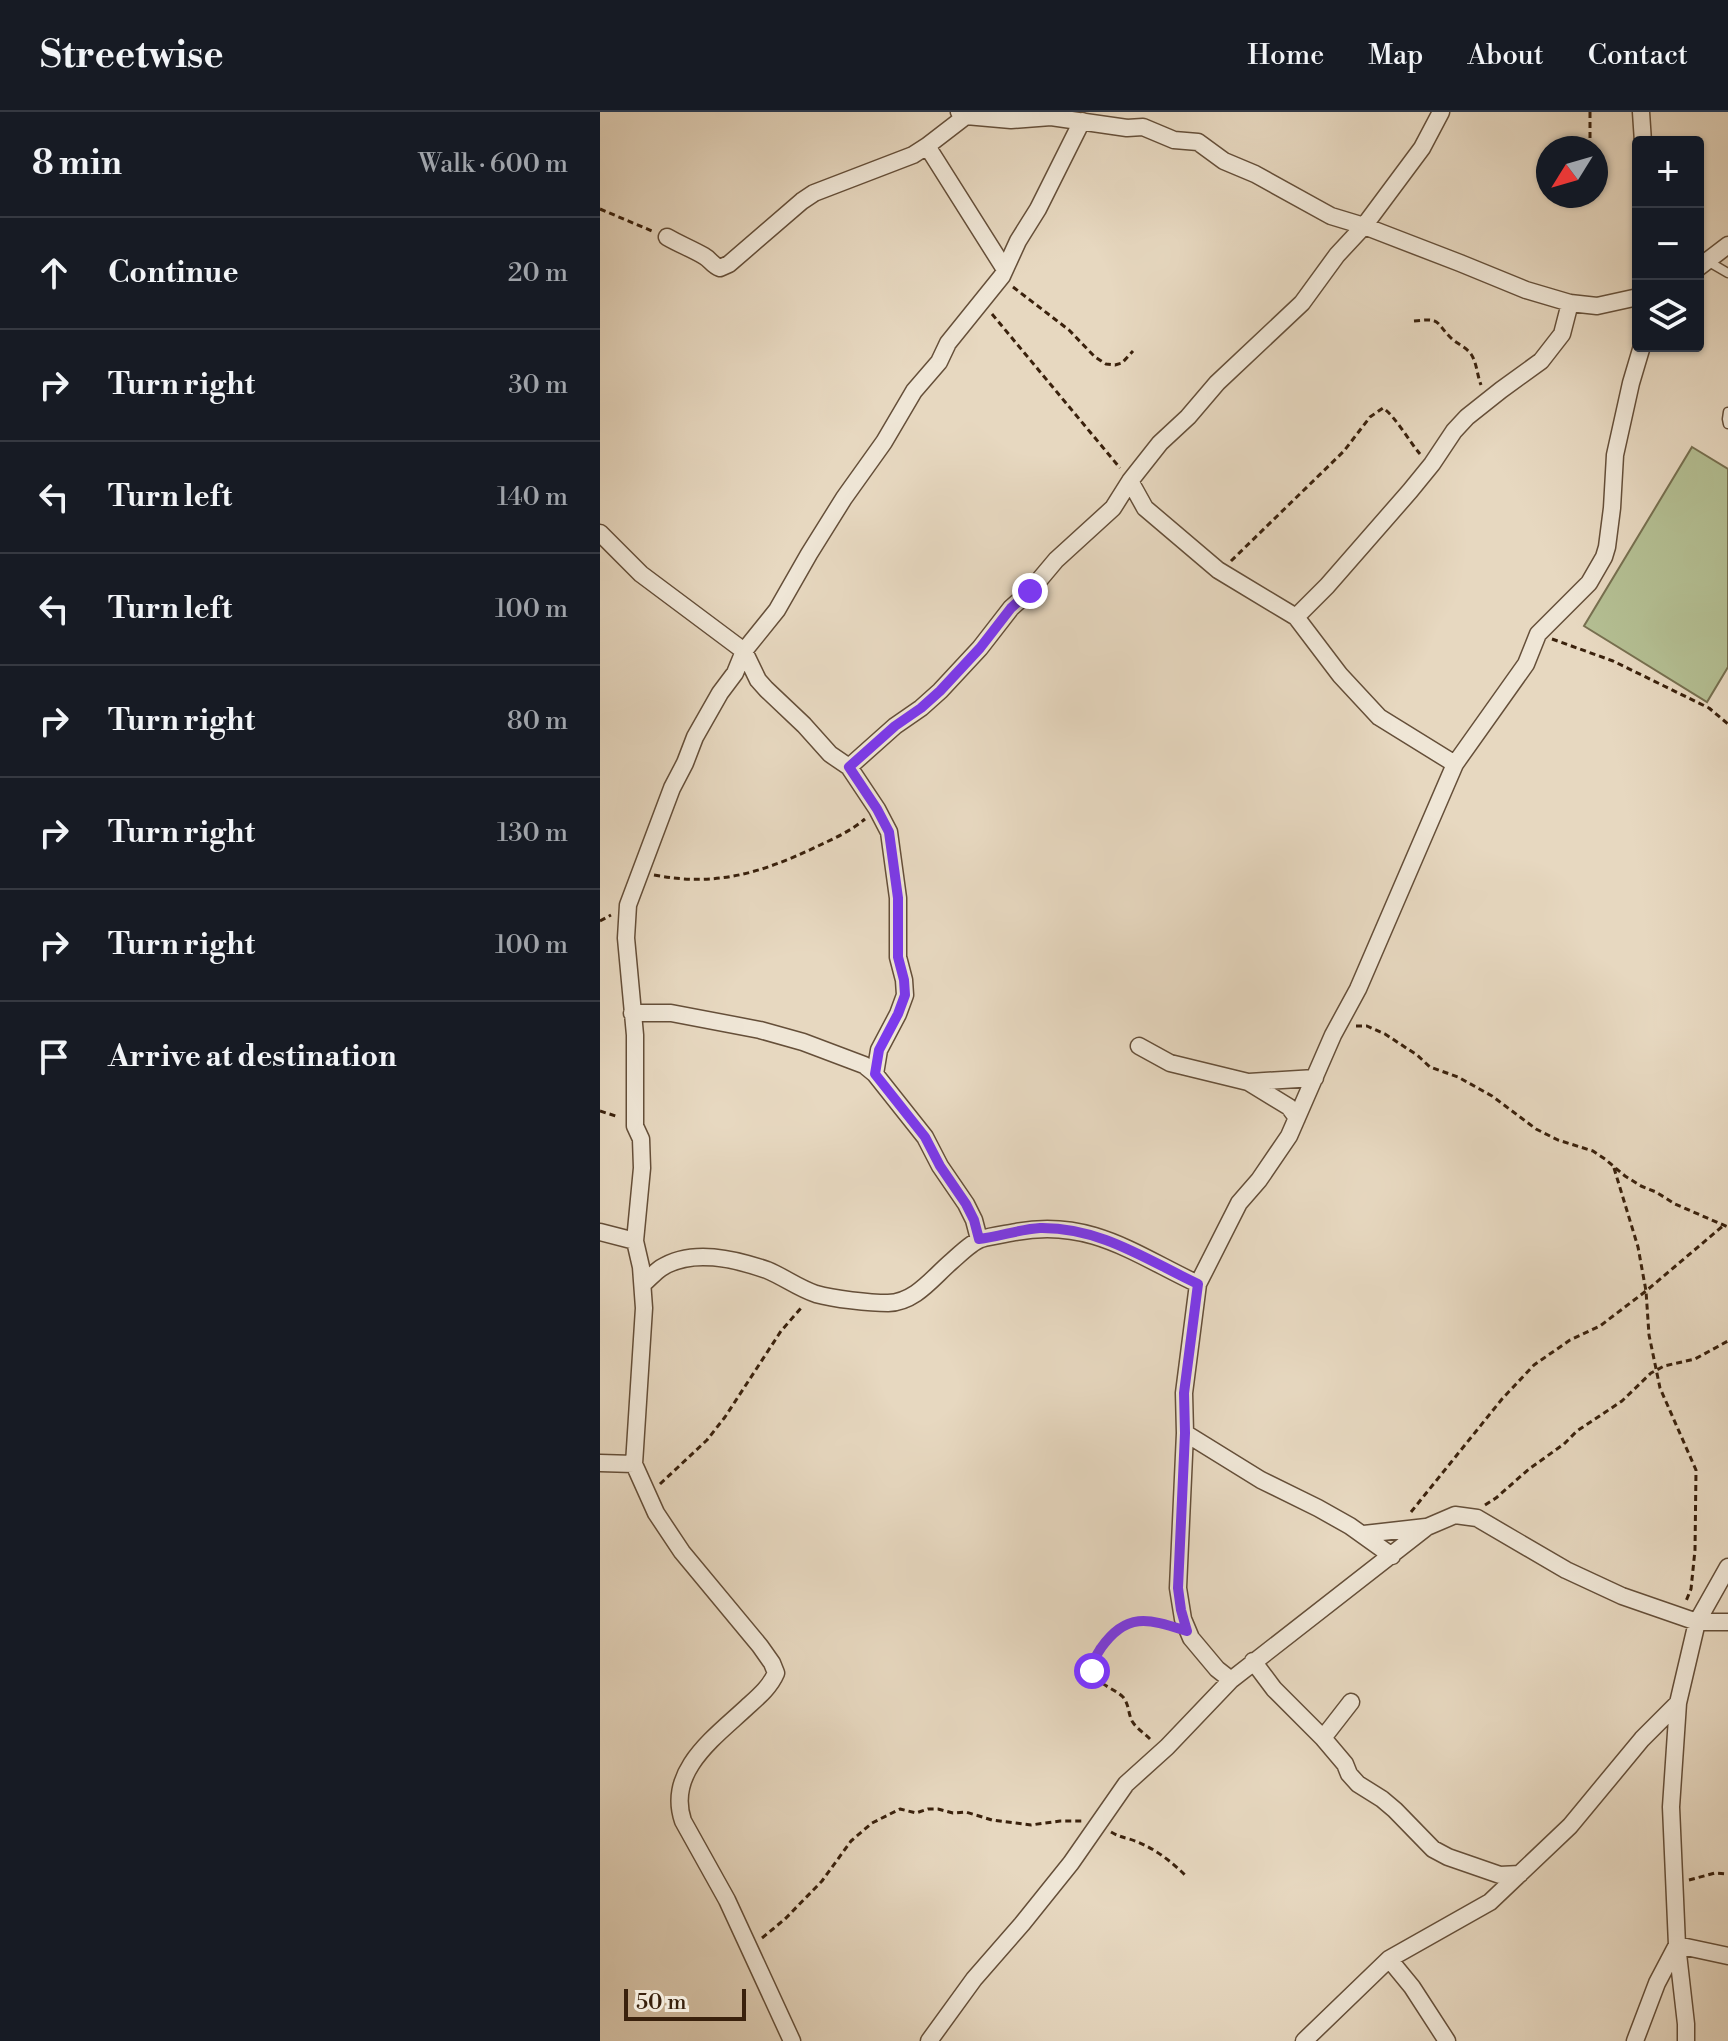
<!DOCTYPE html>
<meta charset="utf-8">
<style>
:root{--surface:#171b24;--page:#20242c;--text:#f1f3f6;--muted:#9ea1a6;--line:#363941}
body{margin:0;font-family:"Libre Bodoni",serif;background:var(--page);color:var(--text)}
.controls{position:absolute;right:24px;top:24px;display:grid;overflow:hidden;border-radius:8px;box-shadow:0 2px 6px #0004}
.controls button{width:72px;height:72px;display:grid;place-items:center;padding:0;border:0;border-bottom:2px solid var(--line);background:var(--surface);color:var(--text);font:40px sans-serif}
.compass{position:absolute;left:936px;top:24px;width:72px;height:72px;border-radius:50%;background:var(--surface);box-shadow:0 2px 6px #0004;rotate:233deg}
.scale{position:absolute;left:24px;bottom:20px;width:122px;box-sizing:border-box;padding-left:8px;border:4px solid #3a210c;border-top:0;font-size:22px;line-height:28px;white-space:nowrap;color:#3a210c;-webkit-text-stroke:6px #efe6d6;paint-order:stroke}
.stop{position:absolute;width:24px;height:24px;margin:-18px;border:6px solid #7c3aed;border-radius:50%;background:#fff}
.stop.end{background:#7c3aed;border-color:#fff;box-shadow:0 2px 8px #0008}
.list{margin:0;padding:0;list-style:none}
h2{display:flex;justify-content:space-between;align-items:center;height:104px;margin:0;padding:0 32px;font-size:34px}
h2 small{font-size:26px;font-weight:400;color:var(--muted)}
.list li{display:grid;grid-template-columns:52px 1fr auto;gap:24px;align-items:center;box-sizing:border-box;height:112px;padding:0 32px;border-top:2px solid var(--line)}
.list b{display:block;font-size:30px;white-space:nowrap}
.list em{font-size:26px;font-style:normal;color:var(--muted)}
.icon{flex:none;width:44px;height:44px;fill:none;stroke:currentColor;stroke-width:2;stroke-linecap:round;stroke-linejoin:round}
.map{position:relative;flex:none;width:1128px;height:1929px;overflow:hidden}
header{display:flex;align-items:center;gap:48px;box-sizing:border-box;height:112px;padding:0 40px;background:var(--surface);border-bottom:2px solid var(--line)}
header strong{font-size:38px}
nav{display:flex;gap:44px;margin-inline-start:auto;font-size:28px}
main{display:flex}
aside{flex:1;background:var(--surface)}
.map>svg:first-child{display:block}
.green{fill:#b4bf93;stroke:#777050;stroke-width:2}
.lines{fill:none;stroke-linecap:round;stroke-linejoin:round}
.service-casing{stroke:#654f39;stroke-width:11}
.minor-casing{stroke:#654f39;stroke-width:19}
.path{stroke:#3a210c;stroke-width:3;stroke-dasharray:6 4;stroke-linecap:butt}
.service{stroke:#efe6d6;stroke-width:8}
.minor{stroke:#efe6d6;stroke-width:16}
.route{stroke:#7c3aed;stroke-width:10}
</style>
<header>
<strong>Streetwise</strong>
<nav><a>Home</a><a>Map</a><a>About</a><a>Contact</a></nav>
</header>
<main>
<aside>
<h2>8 min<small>Walk · 600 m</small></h2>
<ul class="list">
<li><svg class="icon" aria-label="ahead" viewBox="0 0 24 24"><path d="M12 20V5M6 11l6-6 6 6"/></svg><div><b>Continue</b></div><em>20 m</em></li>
<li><svg class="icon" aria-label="right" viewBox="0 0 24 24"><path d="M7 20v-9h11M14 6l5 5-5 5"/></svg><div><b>Turn right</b></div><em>30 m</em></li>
<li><svg class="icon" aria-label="left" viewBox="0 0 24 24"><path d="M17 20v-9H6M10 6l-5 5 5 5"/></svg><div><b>Turn left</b></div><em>140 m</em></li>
<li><svg class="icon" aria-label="left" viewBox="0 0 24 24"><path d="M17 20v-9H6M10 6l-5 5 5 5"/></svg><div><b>Turn left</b></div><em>100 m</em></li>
<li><svg class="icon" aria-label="right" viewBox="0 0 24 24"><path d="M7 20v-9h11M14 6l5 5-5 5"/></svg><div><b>Turn right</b></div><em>80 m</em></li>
<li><svg class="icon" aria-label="right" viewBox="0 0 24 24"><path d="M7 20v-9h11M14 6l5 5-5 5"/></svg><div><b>Turn right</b></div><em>130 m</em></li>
<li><svg class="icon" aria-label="right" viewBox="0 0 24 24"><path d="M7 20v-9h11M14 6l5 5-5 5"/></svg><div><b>Turn right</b></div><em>100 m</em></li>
<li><svg class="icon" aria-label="arrive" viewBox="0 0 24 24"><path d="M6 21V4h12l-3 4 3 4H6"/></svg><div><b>Arrive at destination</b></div></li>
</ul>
</aside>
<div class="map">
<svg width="1128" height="1929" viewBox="0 0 1128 1929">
<rect width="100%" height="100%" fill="#e7d8c0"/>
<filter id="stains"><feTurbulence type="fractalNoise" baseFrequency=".0025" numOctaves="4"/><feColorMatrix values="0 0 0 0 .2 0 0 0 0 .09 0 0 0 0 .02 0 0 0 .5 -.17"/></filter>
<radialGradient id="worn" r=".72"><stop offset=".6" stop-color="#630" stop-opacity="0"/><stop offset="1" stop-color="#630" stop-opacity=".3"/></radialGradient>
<path class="green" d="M1092,335L1128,357V555L1107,590L984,514Z"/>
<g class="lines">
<defs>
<path id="service" d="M1109,150L1128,161
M1128,300L1127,307L1128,312"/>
<path id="minor" d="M359,0L366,4L411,8L451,5L527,16L543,15L574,28L598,30L624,49L655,62L731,104L764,114L860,151L926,178L970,191L997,194L1038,185
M1041,0L1043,30
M327,34L404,156
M67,125C79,132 92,137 104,144C111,148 112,153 120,156L129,152L202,89L214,81L313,43L327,34L366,4
M1098,156L1128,133
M530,369L545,396L618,458L696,505L727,474L810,379L832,352L854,319L867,305L901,278L941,249L962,222L970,191
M0,421L41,462L144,539L158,568L166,577L204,613L230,642L249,655L295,614L321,596L340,579L380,536L411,496L430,479L456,448L513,396L530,369L560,331L588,305L617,271L702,191L737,143L764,114L822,36L841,0
M696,505L740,563L779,605L855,652
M249,655L277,697L289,720L298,786V845L304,868L305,883L298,902L279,938L275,962L325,1025L340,1054L366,1092L374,1108L379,1127
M32,901H71L160,918L203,930L264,953L275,962
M539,934L570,951L648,970L689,995L697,1006
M649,970L715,966
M0,1120L35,1129
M43,1172C49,1167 55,1160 61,1156C92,1136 135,1147 167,1158C184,1165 198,1176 216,1182C234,1187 269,1191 288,1191C316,1190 333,1165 352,1149C360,1142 372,1130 381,1127C391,1124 406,1122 416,1120C490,1106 536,1143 598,1172
M585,1321L661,1368L718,1396L750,1414L792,1444
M0,1351L34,1352
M764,1422L826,1415
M653,1549L674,1577L723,1626L745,1652L749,1662L758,1672L782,1687L795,1698L833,1737L848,1745L900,1763L920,1762
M631,1568L617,1557L591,1526L583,1507L578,1476L585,1321L584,1281L598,1172L639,1091L659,1068L689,1024L733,923L758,877L855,652L926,552L938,522L989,471L1004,445L1007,435L1012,396L1015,343L1031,271L1042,234
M723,1626L751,1590
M789,1847L812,1875L847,1929
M192,1929L127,1788L83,1709C66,1659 115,1625 147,1595C158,1585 170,1575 176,1561L172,1551L160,1534L82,1440L56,1401L34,1352L44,1196L41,1155L35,1129L42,1056L41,1027L35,1014V923L26,826L28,793L72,676L85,651L95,625L120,581L135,561L144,539L177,498L209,442L244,386L284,330L314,279L339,250L348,231L402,164L418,129L438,97L482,9
M329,1929L374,1867L422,1812L471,1751L526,1672L567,1635L631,1568L827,1415L855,1403L877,1406L966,1458L1022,1484L1097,1510H1128
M704,1929L789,1847L890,1790L970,1714L1042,1627L1078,1591
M1035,1929L1057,1871L1077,1833L1128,1844
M1086,1929V1912L1077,1833L1071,1695L1078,1591L1097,1510L1128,1455"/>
</defs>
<use href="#service" class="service-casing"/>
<use href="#minor" class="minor-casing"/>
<path class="path" d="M990,36V0
M0,97L52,119
M413,175L469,218L495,245L506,252L515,253L522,251L533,239
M392,202L520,356
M814,209C842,206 834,209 851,226C857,232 866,235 871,242C877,251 877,263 881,273
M631,449L744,339L770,305L783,296C795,304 809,329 820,342
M952,527L1013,549L1109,596L1128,612
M54,763C116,775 161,761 216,735C233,727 251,719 265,707
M0,809L11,803
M756,914H767L785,922L817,943L830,955L858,965L892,984L936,1017L958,1028L993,1039L1005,1047L1025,1064L1041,1074L1056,1080L1075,1092L1128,1115
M0,999L19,1005
M1014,1056L1038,1135L1046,1179L1049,1223L1060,1276L1096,1358L1095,1438L1091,1477L1086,1489
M60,1372L107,1328L125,1305L181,1219L202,1195
M885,1393L896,1386L929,1357L964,1332L977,1319L1022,1289L1051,1261L1064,1254L1095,1247L1128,1229
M811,1400L902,1287L934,1253L970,1228L1000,1214L1046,1179L1124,1113
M550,1627C544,1621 536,1616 532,1609C528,1601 529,1592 523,1585C514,1576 493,1571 492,1556C491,1550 496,1544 499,1539C518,1512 535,1502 568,1513
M511,1720C518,1724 522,1725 529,1727C550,1733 570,1748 585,1763
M1089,1768L1115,1761L1128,1762
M162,1826L185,1807L222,1769L251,1729L272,1711L300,1697L316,1701L328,1697H338L353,1701L366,1700L392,1708L431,1713L460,1709H482"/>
<use href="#service" class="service"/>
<use href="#minor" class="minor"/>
</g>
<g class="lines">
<path class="route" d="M430,479L411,496L380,536L340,579L321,596L295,614L249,655L277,697L289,720L298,786V845L304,868L305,883L298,902L279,938L275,962L325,1025L340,1054L366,1092L374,1108L379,1127C399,1125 420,1117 440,1116C500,1115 547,1148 598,1172L584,1281L585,1321L578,1476L581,1498L587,1519C549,1507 527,1499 501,1536C496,1544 492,1549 492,1559"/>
</g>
<rect width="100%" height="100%" filter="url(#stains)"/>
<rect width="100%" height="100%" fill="url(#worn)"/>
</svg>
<div class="controls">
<button>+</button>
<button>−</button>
<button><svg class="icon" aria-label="layers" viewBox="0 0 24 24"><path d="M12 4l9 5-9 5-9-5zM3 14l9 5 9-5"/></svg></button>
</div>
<svg class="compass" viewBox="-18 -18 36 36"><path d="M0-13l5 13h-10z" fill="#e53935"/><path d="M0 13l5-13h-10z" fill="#9ea1a6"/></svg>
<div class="scale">50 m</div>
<div class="stop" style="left:492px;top:1559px"></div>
<div class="stop end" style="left:430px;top:479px"></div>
</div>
</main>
